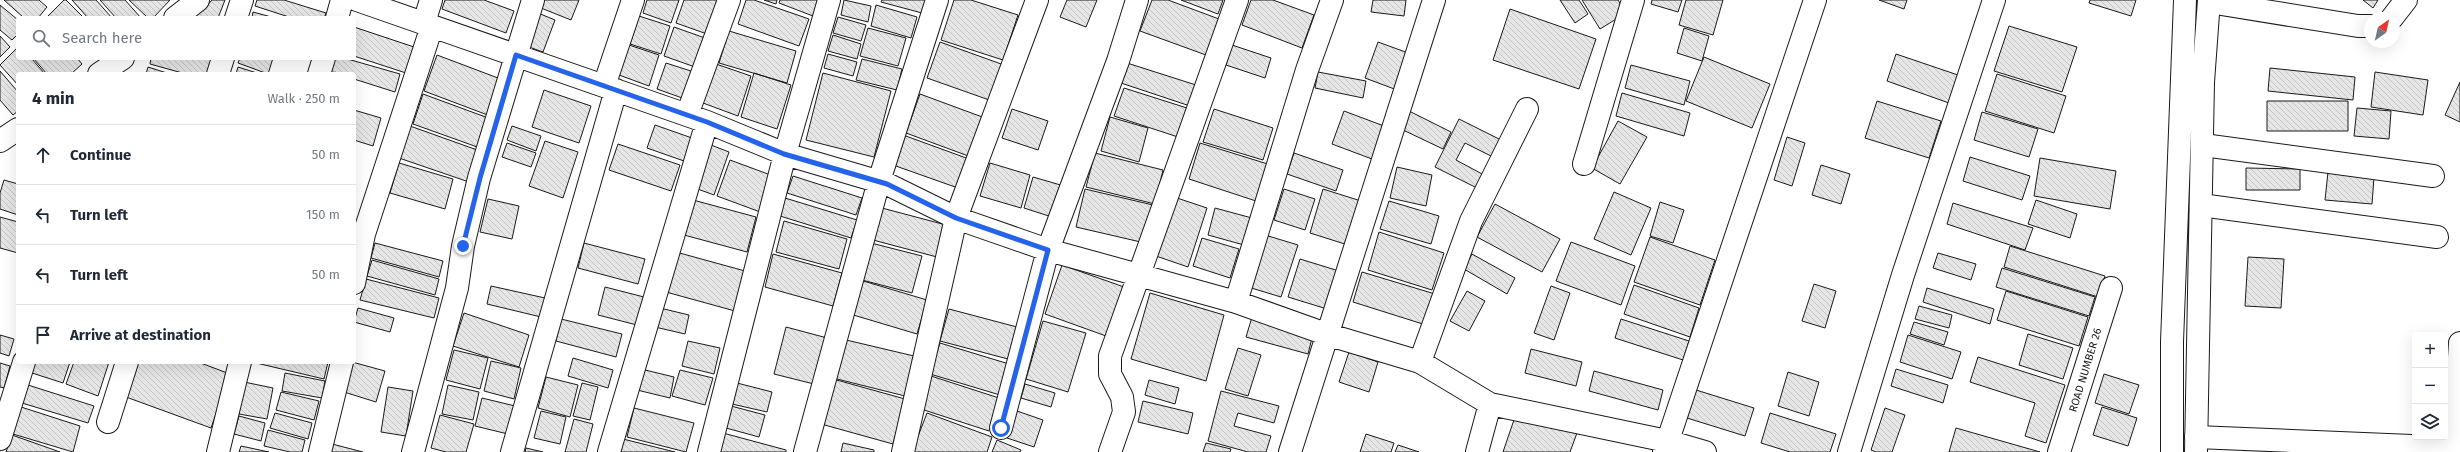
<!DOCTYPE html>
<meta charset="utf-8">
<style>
:root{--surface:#fff;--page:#f6f6f7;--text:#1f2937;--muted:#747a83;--line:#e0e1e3}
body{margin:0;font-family:"Fira Sans",sans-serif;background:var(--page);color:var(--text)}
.controls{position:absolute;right:12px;bottom:12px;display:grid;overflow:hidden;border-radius:4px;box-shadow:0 4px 16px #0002}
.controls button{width:36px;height:36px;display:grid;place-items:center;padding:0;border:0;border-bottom:1px solid var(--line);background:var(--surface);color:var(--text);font:20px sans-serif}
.compass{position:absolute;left:2364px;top:12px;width:36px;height:36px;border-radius:50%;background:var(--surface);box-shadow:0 4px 16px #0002;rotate:34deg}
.stop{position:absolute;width:12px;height:12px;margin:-9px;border:3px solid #2563eb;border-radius:50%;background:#fff}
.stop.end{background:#2563eb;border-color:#fff;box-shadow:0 1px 4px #0008}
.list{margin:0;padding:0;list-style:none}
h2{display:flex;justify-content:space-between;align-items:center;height:52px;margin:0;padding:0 16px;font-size:17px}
h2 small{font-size:13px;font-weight:400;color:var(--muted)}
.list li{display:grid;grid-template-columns:26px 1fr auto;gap:12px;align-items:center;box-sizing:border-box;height:60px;padding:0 16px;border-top:1px solid var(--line)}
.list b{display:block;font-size:15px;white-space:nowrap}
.list em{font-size:13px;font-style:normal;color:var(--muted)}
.icon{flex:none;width:22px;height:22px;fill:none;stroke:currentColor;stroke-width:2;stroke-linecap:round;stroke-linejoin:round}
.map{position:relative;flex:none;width:2460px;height:452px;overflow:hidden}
.search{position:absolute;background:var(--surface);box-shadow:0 4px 16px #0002;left:16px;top:16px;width:340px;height:44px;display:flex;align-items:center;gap:10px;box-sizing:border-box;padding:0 14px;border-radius:4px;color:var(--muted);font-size:15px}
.panel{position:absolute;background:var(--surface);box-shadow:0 4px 16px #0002;left:16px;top:72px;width:340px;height:292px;border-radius:4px}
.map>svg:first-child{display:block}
.building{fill:url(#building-back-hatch);stroke:#1a1a1a}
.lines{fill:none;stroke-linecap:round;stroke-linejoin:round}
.minor-casing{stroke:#1a1a1a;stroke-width:24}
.major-casing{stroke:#1a1a1a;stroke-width:24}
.minor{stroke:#fff;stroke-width:22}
.major{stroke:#fff;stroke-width:22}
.route{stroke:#2563eb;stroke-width:5}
.labels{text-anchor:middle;stroke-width:3;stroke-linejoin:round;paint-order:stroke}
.street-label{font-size:11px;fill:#1a1a1a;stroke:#fff}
</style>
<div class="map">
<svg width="2460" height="452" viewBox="0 0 2460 452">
<defs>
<pattern id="building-back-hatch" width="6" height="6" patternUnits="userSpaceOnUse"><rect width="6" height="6" fill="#e6e6e6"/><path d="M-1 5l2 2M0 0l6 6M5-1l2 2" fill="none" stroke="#c5c5c5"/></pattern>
</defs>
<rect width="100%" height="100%" fill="#fff"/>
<path class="building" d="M4,0H39L47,7L38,18H24Z
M64,0H66L84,18H46Z
M72,0H96L112,18H88Z
M100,0H125L141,18H116Z
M129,0H170L153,18H148Z
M212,0H225L218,18H188L204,9Z
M257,0H284L326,13L324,18H292L255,6Z
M445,0H484L514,11L506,33L442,9Z
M544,0H579L571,20L541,8Z
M647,0H679L671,23L643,13Z
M684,0H718L707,34L676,23Z
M746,0H754L809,19L799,46L738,24Z
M764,0H777L776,4Z
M780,0H819L813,16L779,3Z
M844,0L871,6L868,22L841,15Z
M882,0H926L922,13L881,2Z
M954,0H971L1018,15L1003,60L941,40Z
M1067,0H1097L1086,27L1060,17Z
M1152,0H1168L1219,19L1206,55L1140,31Z
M1181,0H1223L1218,14Z
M1251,0H1273L1314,15L1302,48L1242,25Z
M1373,0H1406L1404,16L1371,12Z
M1560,0H1579L1588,14L1575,23Z
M1582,0H1618L1626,13L1600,29Z
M1652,0H1682L1678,12L1651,4Z
M1686,0H1723L1713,35L1679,25Z
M1879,0H1907L1904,9Z
M2090,0H2136L2131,16L2089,3Z
M2363,0H2378L2373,8Z
M0,5L18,20V34L12,40L0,30Z
M876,5L917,17L911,38L871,26Z
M1510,9L1596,39L1579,89L1493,60Z
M253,12L275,18H252Z
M538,13L555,20L543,52L526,46Z
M639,16L670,26L661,54L630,44Z
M838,17L866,25L861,41L833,33Z
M2009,26L2077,47L2062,92L1994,71Z
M354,27L414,47L406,73L354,56Z
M674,27L705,38L695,67L664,56Z
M868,28L906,38L898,66L860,56Z
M1684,28L1709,36L1702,61L1677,53Z
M729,31L796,51L787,83L719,63Z
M833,35L861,44L857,59L828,51Z
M0,36L10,47L0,57Z
M940,42L1004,65L992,101L927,78Z
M1378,42L1411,54L1397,90L1365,78Z
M629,45L659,55L649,86L619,75Z
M1232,45L1271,58L1265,78L1226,65Z
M18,47V58H31L45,74H18V85L0,65Z
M828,54L857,62L853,76L824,68Z
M1896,54L1958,75L1949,103L1887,81Z
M437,55L506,81L493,117L424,91Z
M1704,57L1770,84L1752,128L1686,101Z
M33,58H77L82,64L71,74H47Z
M151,58H215L210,74H186L150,64Z
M240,58H273L268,74L238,63Z
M335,58H344L400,74L395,92L354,79V74L331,72Z
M862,59L902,69L897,90L856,80Z
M666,63L694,72L685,99L657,89Z
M1127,63L1196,85L1190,106L1121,83Z
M716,64L751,76L738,116L703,103Z
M1631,65L1690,81L1684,105L1625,88Z
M148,67L170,74H146Z
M238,67L260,74H236Z
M2270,68L2355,77L2353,100L2268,91Z
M0,71L18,92V111L13,115L0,100Z
M1318,72L1366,81L1363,98L1315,88Z
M2375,72L2428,80L2423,115L2371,107Z
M754,73L791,85L777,129L741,117Z
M823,73L891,91L874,157L806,140Z
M1997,74L2066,96L2054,133L1985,111Z
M2460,82V122L2445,115Z
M1124,88L1187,108L1178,137L1114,116Z
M544,90L591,106L579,143L532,127Z
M1622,93L1690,113L1684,136L1616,116Z
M423,94L491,119L480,148L413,124Z
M920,94L985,118L971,157L906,133Z
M1877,101L1941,121L1929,158L1865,138Z
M2267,101H2348V131H2267Z
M2357,108L2391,111L2389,139L2354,136Z
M1012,109L1048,121L1038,150L1002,138Z
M1214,109L1273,128L1263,160L1203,142Z
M354,110L381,118L373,146L354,140Z
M1344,111L1384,126L1372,159L1332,144Z
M1409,111L1451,132L1443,149L1401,129Z
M1982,112L2038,129L2029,157L1974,140Z
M1110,117L1148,128L1139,162L1101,151Z
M1459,119L1501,140L1493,157L1465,143L1456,160L1484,175L1477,188L1435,167Z
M1618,121L1647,137L1620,184L1592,168Z
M655,125L692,138L684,161L647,148Z
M410,126L480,151L469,182L399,158Z
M512,126L541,136L536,151L507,140Z
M903,135L969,159L958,188L893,165Z
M1787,137L1805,143L1792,186L1774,180Z
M545,141L578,152L563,198L529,186Z
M507,143L536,153L531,167L502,157Z
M1200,143L1271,165L1259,202L1189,179Z
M618,144L680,165L671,191L609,170Z
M711,145L729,152L714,195L695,188Z
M1095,153L1163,170L1155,204L1086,187Z
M1294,153L1343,170L1336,191L1287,174Z
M1970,157L2030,176L2022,200L1963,181Z
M2040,158L2116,171L2110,209L2034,196Z
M730,160L776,177L763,213L717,196Z
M399,163L453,179L445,209L390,193Z
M990,163L1030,175L1021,208L980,196Z
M1821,165L1850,174L1841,204L1812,195Z
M1397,167L1432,175L1426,206L1390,198Z
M2246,168L2300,169V190H2246Z
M2328,172L2374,177L2372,204L2325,200Z
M793,176L862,198L856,215L787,193Z
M1033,177L1064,186L1055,218L1024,208Z
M4,180L18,184V215L0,209V193Z
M1085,189L1153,205L1145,243L1076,227Z
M1284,189L1315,199L1305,230L1274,220Z
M1323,189L1361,201L1348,245L1310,233Z
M1614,192L1651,208L1631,255L1594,239Z
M1174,197L1207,208L1188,267L1156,256Z
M785,198L857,220L851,238L780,216Z
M488,199L519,206L512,239L480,232Z
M693,200L756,217L747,252L684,235Z
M2036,200L2077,214L2070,238L2028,224Z
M1389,201L1439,216L1431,244L1380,229Z
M1660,202L1684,210L1673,243L1650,236Z
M1953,203L2033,228L2025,250L1947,224Z
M1495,204L1560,239L1542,272L1477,237Z
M882,208L946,225L937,257L873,240Z
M1215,208L1252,218L1244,245L1208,235Z
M0,217L18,222V253L0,248Z
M784,221L847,239L839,269L776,252Z
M1379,232L1444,253L1432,290L1368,270Z
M1265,235L1298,245L1281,297L1248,287Z
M1650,237L1715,260L1700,305L1634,282Z
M1202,238L1239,249L1230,278L1193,266Z
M1571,242L1635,266L1621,305L1556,281Z
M375,243L443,261L439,277L371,258Z
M584,243L645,259L638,284L578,268Z
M871,243L922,256L912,293L862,280Z
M2010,246L2105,276L2098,297L2004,267Z
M676,252L745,271L735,311L666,292Z
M1938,253L1976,264L1971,280L1933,268Z
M773,254L842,273L833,306L765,287Z
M1472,254L1515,278L1507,294L1464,269Z
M2248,257L2284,259L2281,308L2245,306Z
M1300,259L1339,271L1327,309L1288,297Z
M372,260L439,279L435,295L367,276Z
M1062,265L1124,287L1106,336L1045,314Z
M2002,268L2095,297L2089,316L1996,287Z
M1362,272L1435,294L1426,325L1353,302Z
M366,279L439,298L434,318L360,300Z
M860,280L927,300L917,334L850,314Z
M1814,284L1836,291L1825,328L1802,321Z
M1634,285L1699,308L1690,337L1624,314Z
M491,286L545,298L541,317L487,304Z
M1551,286L1570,293L1554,340L1534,333Z
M605,287L644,297L637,325L598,315Z
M1927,288L1994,309L1990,324L1923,302Z
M1467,291L1485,301L1469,331L1450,321Z
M2006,291L2088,317L2079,346L1997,320Z
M1150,293L1224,315L1206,381L1131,359Z
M1919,306L1952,315L1949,328L1915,319Z
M358,308L394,318L390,332L354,322Z
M660,308L689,315L685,334L655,327Z
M949,309L1017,327L1008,359L940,341Z
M464,313L529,335L519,367L453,346Z
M1252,317L1313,334L1308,354L1246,337Z
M561,319L622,334L616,357L556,341Z
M1621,319L1689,341L1683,360L1615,338Z
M1043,321L1086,333L1068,392L1026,379Z
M1914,322L1948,332L1944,345L1910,334Z
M786,327L831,339L818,385L774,374Z
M2028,334L2073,348L2063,379L2019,365Z
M0,335L14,339L9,356L0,353Z
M1908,335L1961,352L1952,379L1900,362Z
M842,339L914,356L905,396L833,378Z
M688,341L720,348L714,374L682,366Z
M940,343L1009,364L1000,395L930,374Z
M1238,348L1261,355L1248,396L1225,389Z
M1531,349L1582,362L1576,386L1525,373Z
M454,350L488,358L480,389L446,380Z
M1349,352L1378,362L1369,392L1339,382Z
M1978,357L2065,385L2046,443L2025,436L2035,403L1970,382Z
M573,358L613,370L608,388L568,376Z
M491,361L521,368L514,399L484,391Z
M33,362H70L63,383L29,372Z
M74,362H109L98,396L66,384Z
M138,362H198L230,374L211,428L126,397Z
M252,362H328L324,379Z
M352,362L385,371L376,402L344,392Z
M0,363L10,366L4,388L0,387Z
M641,369L674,377L670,398L637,390Z
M1896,369L1948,385L1943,403L1891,386Z
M680,370L713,378L705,405L672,396Z
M1594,371L1663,390L1658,410L1589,391Z
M1788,372L1819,382L1809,416L1778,406Z
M285,373L325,381L322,398L282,391Z
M2104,374L2139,385L2129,414L2095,403Z
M931,376L999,398L989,431L921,409Z
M546,377L578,385L570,417L538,408Z
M833,379L905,399L893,444L821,424Z
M1149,380L1179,388L1175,404L1145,395Z
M244,382L273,388L267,419L239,414Z
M582,383L598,387L590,420L573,416Z
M737,383L772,392L767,412L732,404Z
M1025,384L1055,393L1051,407L1021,398Z
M28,385L94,406L88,423L22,403Z
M448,385L479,392L473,420L442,414Z
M388,387L413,391L406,436L381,432Z
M1696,390L1754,408L1745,436L1687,418Z
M1221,391L1279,406L1274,423L1238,413L1234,426L1271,436L1266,452H1248L1208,441Z
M281,392L319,401L314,420L276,410Z
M482,398L515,406L508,434L475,426Z
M1143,401L1193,413L1188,434L1138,422Z
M731,406L765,415L759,437L726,428Z
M21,407L80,426L73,452L13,434Z
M2102,407L2137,418L2128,446L2093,435Z
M634,408L694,423L686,452L627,437Z
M1885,408L1905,415L1892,452H1876L1871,450Z
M541,411L566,417L560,444L534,438Z
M1017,411L1043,420L1034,447L1007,438Z
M1517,411L1577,433L1570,452H1503Z
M275,413L312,423L308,439L270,428Z
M927,413L992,437L987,452H912Z
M1770,413L1836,434L1830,452H1790L1761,443Z
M440,415L474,424L466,452H446L431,448Z
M239,416L265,423L261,441L234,434Z
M574,419L593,424L586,452H565Z
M1956,428L2040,452H1949Z
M268,430L305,440L302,452H290L264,446Z
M723,433L786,450V452H718Z
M1366,434L1394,443L1391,452H1360Z
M12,435L60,452H6Z
M623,439L675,452H620Z
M997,440L1021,450L1020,452H992Z
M328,443L363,452H325Z
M843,443L874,450V452H841Z
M1206,443L1231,449L1230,452H1203Z
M1398,445L1419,452H1395Z
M241,446L269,452H239Z
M526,448L543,452H525Z"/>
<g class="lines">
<defs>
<path id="minor" d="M357,0L707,122L785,154L887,184L956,218L1048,250L1236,302L1326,334L1420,362L1490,404L1667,441L1705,452
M2209,2L2358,26H2370
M175,18L198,0
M236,18L242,0
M337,18L342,0
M2392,18L2406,0
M424,23L431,0
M99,74L123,58
M218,74L223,58
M319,74L324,58
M604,86L633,0
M687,115L729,0
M0,141L18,129
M2203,145L2433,176
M1584,164L1633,0
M2201,205L2437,237
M354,283L364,234L432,26
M1236,302L1307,70L1332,0
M1420,362L1471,221L1527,109
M108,422L127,362
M1001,428L1048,250L1118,61L1137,0
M2196,437L2460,448
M0,439L24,362
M2453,447L2460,343
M218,452L240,362
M320,452L342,362
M413,452L457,288L463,246L479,178L533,0
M512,452L616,90
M609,452L707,122
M709,452L785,154L829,0
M805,452L879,181L937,0
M903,452L956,218L1037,0
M1110,452L1124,412L1122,397L1110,374V356L1237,0
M1290,452L1434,0
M1477,452L1490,404
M1664,452L1815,0
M1849,452L1903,275L1994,0
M2059,452L2111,288"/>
<path id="major" d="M2172,452V342L2185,0
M2196,452L2203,82L2209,0"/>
</defs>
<use href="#minor" class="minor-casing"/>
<use href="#major" class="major-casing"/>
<use href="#minor" class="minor"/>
<use href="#major" class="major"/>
</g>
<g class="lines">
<path class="route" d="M463,246L480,178L516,55L707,122L784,154L887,184L956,218L1048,250L1001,428"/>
</g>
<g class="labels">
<g class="street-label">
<text transform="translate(2085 370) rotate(-73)" y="4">ROAD NUMBER 26</text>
</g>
</g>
</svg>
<div class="controls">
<button>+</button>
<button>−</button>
<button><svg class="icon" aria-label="layers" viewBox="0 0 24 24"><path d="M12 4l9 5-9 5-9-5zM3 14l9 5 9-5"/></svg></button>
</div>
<svg class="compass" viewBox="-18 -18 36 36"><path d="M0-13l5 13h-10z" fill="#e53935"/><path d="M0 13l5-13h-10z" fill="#747a83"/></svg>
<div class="stop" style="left:1001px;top:428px"></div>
<div class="stop end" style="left:463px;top:246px"></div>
<div class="search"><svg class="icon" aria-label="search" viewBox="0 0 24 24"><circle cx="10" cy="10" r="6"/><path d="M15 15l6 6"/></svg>Search here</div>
<section class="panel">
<h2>4 min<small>Walk · 250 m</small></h2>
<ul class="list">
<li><svg class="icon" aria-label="ahead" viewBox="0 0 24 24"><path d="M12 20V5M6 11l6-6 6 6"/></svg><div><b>Continue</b></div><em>50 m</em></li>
<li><svg class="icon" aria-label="left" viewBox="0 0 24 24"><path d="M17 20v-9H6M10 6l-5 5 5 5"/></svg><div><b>Turn left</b></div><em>150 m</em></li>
<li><svg class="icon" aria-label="left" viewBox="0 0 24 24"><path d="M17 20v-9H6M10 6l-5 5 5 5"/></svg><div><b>Turn left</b></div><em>50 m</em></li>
<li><svg class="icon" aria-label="arrive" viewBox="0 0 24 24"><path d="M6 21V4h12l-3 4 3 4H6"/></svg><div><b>Arrive at destination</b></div></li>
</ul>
</section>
</div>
